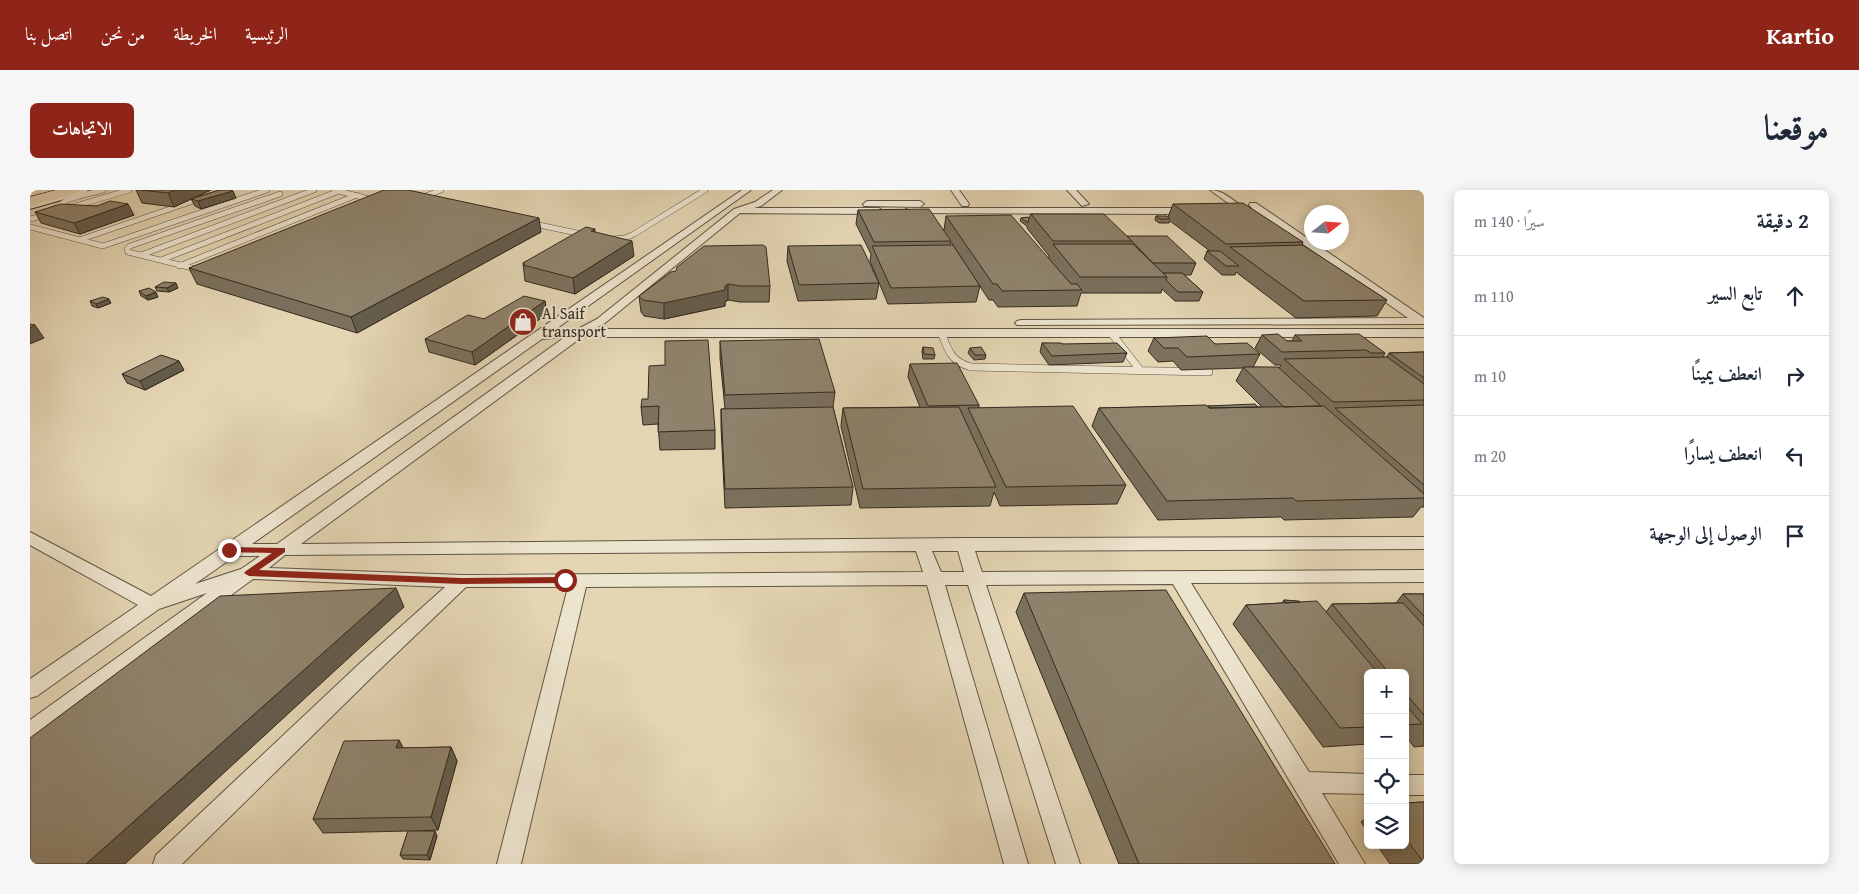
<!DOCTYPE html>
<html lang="ar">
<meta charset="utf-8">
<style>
:root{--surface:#fff;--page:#f6f6f7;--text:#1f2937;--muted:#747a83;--line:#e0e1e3;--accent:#8f2418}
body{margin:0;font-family:"Gentium Book Plus",Amiri,serif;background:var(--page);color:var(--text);direction:rtl}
.controls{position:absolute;right:15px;bottom:15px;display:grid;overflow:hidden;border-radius:8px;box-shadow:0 2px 12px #0003}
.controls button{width:45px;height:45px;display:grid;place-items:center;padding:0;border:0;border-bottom:1px solid var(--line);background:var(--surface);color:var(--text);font:25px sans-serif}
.compass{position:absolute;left:1274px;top:15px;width:45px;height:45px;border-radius:50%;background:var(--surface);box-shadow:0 2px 12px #0003;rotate:73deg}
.stop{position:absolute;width:15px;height:15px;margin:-11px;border:4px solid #8f2418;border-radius:50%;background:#fff}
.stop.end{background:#8f2418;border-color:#fff;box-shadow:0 1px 5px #0008}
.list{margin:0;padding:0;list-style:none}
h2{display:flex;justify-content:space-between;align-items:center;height:65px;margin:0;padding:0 20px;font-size:21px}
h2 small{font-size:16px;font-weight:400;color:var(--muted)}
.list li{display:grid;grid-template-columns:32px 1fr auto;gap:15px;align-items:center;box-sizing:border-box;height:80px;padding:0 20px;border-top:1px solid var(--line)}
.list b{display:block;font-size:19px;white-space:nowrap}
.list em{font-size:16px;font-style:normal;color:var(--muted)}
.icon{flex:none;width:28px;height:28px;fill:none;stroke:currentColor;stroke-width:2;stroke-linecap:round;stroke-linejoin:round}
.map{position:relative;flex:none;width:1394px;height:674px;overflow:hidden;direction:ltr;border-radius:8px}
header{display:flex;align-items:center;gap:30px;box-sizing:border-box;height:70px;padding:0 25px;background:var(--accent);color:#fff}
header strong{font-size:24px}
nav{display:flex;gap:28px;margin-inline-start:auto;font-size:18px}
.intro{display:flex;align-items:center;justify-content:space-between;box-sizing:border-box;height:120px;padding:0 30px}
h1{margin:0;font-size:35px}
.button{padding:12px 22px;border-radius:8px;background:var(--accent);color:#fff;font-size:18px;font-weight:700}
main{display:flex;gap:30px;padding:0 30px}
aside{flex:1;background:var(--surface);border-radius:8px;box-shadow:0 2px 12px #0003}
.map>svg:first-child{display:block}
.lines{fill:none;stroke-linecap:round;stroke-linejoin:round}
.service-far1-casing{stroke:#5f5544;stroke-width:6}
.service-casing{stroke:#5f5544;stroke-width:8}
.minor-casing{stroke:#5f5544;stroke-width:2}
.secondary-casing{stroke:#332a1f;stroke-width:2}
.motorway-casing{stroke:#332a1f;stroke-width:1}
.service-far1{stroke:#ede4ce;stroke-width:5}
.service{stroke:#ede4ce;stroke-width:7}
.minor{fill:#ede4ce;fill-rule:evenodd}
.secondary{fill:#ede4ce;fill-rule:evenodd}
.motorway{fill:#e4d5b3;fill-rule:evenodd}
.wall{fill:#7b715d;stroke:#332a1f}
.shaded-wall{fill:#645c4c;stroke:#332a1f}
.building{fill:#8f836c;stroke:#332a1f}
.route{fill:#8f2418}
.labels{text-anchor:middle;stroke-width:4;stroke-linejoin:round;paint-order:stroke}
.far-poi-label{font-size:16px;fill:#332a1f;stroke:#ede4ce;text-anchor:start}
</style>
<header>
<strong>Kartio</strong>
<nav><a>الرئيسية</a><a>الخريطة</a><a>من نحن</a><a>اتصل بنا</a></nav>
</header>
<div class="intro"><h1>موقعنا</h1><a class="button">الاتجاهات</a></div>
<main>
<aside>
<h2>2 دقيقة<small>سيرًا · 140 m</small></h2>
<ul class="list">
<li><svg class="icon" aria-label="ahead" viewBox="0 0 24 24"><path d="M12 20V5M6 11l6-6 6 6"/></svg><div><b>تابع السير</b></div><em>110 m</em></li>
<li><svg class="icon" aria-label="right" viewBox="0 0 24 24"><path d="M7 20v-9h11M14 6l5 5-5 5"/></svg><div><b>انعطف يمينًا</b></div><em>10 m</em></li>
<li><svg class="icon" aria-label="left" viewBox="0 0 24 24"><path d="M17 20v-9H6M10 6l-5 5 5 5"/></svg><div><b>انعطف يسارًا</b></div><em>20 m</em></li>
<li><svg class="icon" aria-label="arrive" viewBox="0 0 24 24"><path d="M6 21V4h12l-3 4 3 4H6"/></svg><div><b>الوصول إلى الوجهة</b></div></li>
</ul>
</aside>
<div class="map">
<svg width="1394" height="674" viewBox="0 0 1394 674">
<rect width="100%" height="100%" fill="#e4d5b3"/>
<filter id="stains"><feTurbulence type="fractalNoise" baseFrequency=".004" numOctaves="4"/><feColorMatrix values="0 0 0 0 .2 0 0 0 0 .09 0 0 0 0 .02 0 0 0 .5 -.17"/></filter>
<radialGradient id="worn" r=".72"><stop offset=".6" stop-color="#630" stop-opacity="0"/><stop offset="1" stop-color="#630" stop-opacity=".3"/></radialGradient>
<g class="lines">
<defs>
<path id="service-far1" d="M305,0L343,10L340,13
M391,8L411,0
M39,18L99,0
M22,22C34,7 55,5 73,0
M0,29L19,24
M500,33L556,45
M0,37L73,56L237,0
M581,49L595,48L604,44L675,0
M49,50L172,8
M111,65L284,0
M131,70L309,1
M149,76L327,5
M170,80L98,62L97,59L100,56L250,4"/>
<path id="service" d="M912,144C918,161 922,172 941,177L1179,182
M1082,144L1110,180"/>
<path id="minor" d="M712,0H721L523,141L546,140L567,129L704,19L725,12L743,0H752L731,16L724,18H849L853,21L849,24L710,23L575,133L564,139H1394V147H552L271,354L934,348L1394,347V359L945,361L952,382L1394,380V392L1161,393L1279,582L1338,584V604L1292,603L1335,674H1309L1143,394L956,395L1050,674H1026L938,395H915L998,674H974L897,395L556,397L491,674H467L538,397H436L343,486L152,674H123L126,665L329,474L415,397L223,389L7,548L0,551V530L177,403L129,419L7,506L0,508V489L108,415L0,355V342L121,406ZM535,147L247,354H222L512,149ZM886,361L893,382L432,385L239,378L255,365ZM902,361H928L934,382H911ZM205,366H230L211,379L165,394Z
M921,0H929L939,14L938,16H932Z
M1037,0H1046L1059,14L1052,16Z
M1180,0C1198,0 1206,18 1222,18L1219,15L1220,13H1226L1394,128V134L987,135L985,133L987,131L991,130L1378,128L1230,24L1217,26L1201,23V19L1205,18Z
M837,11H890L894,14L890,17L834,16L833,14Z
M879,18H1162L1166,21L1162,24L876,23V19Z
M1375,585H1394V605H1375Z"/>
<path id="secondary" d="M39,0H58L56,3L0,19V11Z"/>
<path id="motorway" d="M26,0H49L47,3L0,16V7Z"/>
</defs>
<use href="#service-far1" class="service-far1-casing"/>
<use href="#service" class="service-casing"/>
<use href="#minor" class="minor-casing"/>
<use href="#secondary" class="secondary-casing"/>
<use href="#motorway" class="motorway-casing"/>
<use href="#service-far1" class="service-far1"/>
<use href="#service" class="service"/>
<use href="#minor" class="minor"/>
<use href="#secondary" class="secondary"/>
<use href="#motorway" class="motorway"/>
</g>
<path class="wall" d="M106,0H181L162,8L188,1V0L206,8L171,19L165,16L161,9L144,17L112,13Z
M1143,14L1273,52L1272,55L1357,110L1347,126L1266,128L1206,82L1205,85H1192L1174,69L1177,61H1180L1140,31L1139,33H1129L1125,30L1126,26L1138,27Z
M67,16L104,25L50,44L11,33L5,22Z
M828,20L914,40L916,26L1019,68V66L997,38V36L990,31L991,28H999L1001,24L1097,47L1166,73L1161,85H1154L1173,102L1169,111H1145L1132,99L1131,103H1051L1047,116L968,117L963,110H959L921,52L920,55L950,96L946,112L858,114L840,71L841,64L826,34Z
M565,39V42L604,66L545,104L495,91L493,73Z
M511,42L327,143L167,94L159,78Z
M758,56L849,93L846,109L768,111L757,71Z
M641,82L740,96L739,112H710L698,110L695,112V116L634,129L614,126L611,122L609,106Z
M125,97L148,98L139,102L127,101Z
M109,101L128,107L118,110L111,106Z
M60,111L81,113L68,118L62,116Z
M515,111L517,124L445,175L399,162L395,149L454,129Z
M1232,145L1257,151H1262L1265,145L1355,163L1353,167H1357L1359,163L1394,162V317H1391L1383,327L1254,330L1251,327L1128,330L1062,236L1069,218L1178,216L1232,217L1206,191L1213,178L1151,180L1143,171L1128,172L1118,161L1124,148L1185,154L1230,164L1223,177L1249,178L1251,175H1245L1225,158Z
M690,151L805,202L803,217L823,297L821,315L695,318L691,237V219H695L690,168Z
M1012,153L1032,154L1097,163L1093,172L1019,175L1010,162Z
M893,157L905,165L904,169H893L892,162Z
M940,158L956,165L955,169L944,170L938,163Z
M880,174L949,215V218L1096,295L1087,314L970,316L964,302L960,316L830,318L811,236L813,218L890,217L878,187Z
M154,180L115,200L97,193L92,184Z
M618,209L685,240V259L630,260L628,234L613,235L611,217Z
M994,403L1305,674H1089L986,422Z
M1373,404H1394V556L1384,557L1377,548L1375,550V483H1338V554L1293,557L1203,434L1216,415L1252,413L1254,410L1270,412L1296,422L1302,414L1366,413Z
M369,550L373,558L421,557L427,571L408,640L385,641L407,646L400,670L373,669L370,665L378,641L293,643L283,629Z
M1394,612V674H1360L1347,655H1375V613Z
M1338,626V642L1331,632Z"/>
<path class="shaded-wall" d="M145,0H181L144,17L138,3Z
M203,1L206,8L171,19L168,11Z
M98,14L104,25L50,44L44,33Z
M509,28L511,42L327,143L321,127Z
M602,51L604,66L545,104L543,88Z
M146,93L148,98L139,102L137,98Z
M698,94V110L695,112V116L634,129V113L695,96Z
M126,102L128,107L118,110L116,106Z
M79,109L81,113L68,118L66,114Z
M515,111L517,124L445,175L442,162Z
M5,135L14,148L0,154V138Z
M149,171L154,180L115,200L110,191Z
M366,398L374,417L95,674H56Z
M369,550L376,564L366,558Z
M421,557L427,571L408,640L401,627Z
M405,641L407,646L400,670L397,665Z"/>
<path class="building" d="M111,0H145L138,3Z
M188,0H200L203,1L168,11L161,9L189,0Z
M354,0H378L509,28L321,127L159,78Z
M80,11L98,14L44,33L5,22L31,14L67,16Z
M1213,13L1273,52L1196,54L1143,14Z
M899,19L921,51L844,52L828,20Z
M1001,24H1074L1102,51H1023Z
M981,25L1041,94H1047L1052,100L972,101L967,94H963L916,26Z
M1126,26H1137L1140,29H1130Z
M998,27L999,28L998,33L991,28Z
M556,37L565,39L561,41L602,51L543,88L493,75L495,74L493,73Z
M1097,46H1137L1166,73H1123Z
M1023,54H1103L1137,87H1050Z
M733,55L736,57L740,96H710L698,94L695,96V100L634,113L613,110L609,106L641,82L646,81L647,77L674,56Z
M831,55L849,93L769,95L758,56Z
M923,55L950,96L861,98L842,56Z
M1273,55L1357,110L1274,111L1200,57Z
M1177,61H1190L1209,76H1196Z
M1133,83H1152L1173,102H1148L1136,90L1137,87Z
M134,92L146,93L137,98L125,97Z
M119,98L126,102L116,106L109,101Z
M494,106L515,111L442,162L395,149L438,125L454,129Z
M73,107L79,109L66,114L60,111Z
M0,134L5,135L0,138Z
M1248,144L1257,151H1272L1265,145L1329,144L1355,163H1341L1336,160L1252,162L1232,145Z
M1177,146L1185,154L1217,153L1230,164L1157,167L1148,158H1134L1124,148Z
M789,149L805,202L695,205L690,151Z
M678,150L685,240L628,242L629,216L611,217L612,209H618L619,176L635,175V151Z
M1012,153H1031L1032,154L1087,153L1097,163L1022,166Z
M893,157L903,158L905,165L894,164Z
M951,157L956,165H945L940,158Z
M1394,162V188L1359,163Z
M131,165L149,171L110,191L92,184Z
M1357,167L1394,194V210L1303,212L1254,169Z
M927,173L949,215L898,216L880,174Z
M1213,177H1248L1291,216L1254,217Z
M1225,214L1228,217L1179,218L1178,216Z
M1176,215L1179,218L1294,216L1394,304V308L1266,311L1263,308L1137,311L1069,218Z
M1394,215V295L1305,218Z
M1043,216L1096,295L976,297L938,218Z
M803,217L823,297L695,299L691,219Z
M929,217L966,297L833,299L813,218Z
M366,398L56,674H0V548L190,406Z
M1136,400L1305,674H1109L994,403Z
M1373,404H1394V426Z
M1254,410L1269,411L1270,412L1256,413Z
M1287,411L1348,483H1338V537L1310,538L1216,415Z
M1373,413L1394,436V525L1375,503V483H1359L1302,414Z
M1375,514L1392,534L1375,535Z
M369,550L366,558L421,557L401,627L283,629L314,551Z
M1394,612V673L1375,647V613Z
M378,641H405L397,665H370Z"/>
<path class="route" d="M199,357L255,358V362L229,380L432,388L535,387L539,390L535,393L432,394L219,386L214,383L216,381L242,363L196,362L195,360Z"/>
<defs>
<symbol id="shop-disc" viewBox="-11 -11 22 22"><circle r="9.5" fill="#8f2418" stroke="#ede4ce"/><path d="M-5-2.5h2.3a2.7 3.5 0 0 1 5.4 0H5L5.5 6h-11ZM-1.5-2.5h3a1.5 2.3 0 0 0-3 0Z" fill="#fff"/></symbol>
</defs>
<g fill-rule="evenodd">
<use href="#shop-disc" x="477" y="116" width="32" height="32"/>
</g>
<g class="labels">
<g class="far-poi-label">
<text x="512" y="129">Al Saif<tspan x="512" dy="18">transport</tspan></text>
</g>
</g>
<rect width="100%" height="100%" filter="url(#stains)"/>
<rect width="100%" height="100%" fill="url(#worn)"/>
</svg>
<div class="controls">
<button>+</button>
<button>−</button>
<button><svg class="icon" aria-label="locate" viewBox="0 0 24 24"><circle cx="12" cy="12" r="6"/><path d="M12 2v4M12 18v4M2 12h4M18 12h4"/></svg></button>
<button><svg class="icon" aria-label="layers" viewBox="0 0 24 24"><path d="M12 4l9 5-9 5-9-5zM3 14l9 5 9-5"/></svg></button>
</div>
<svg class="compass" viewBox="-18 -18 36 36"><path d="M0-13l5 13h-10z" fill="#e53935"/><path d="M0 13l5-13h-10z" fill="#747a83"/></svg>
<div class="stop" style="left:535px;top:390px"></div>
<div class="stop end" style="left:199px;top:360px"></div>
</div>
</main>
